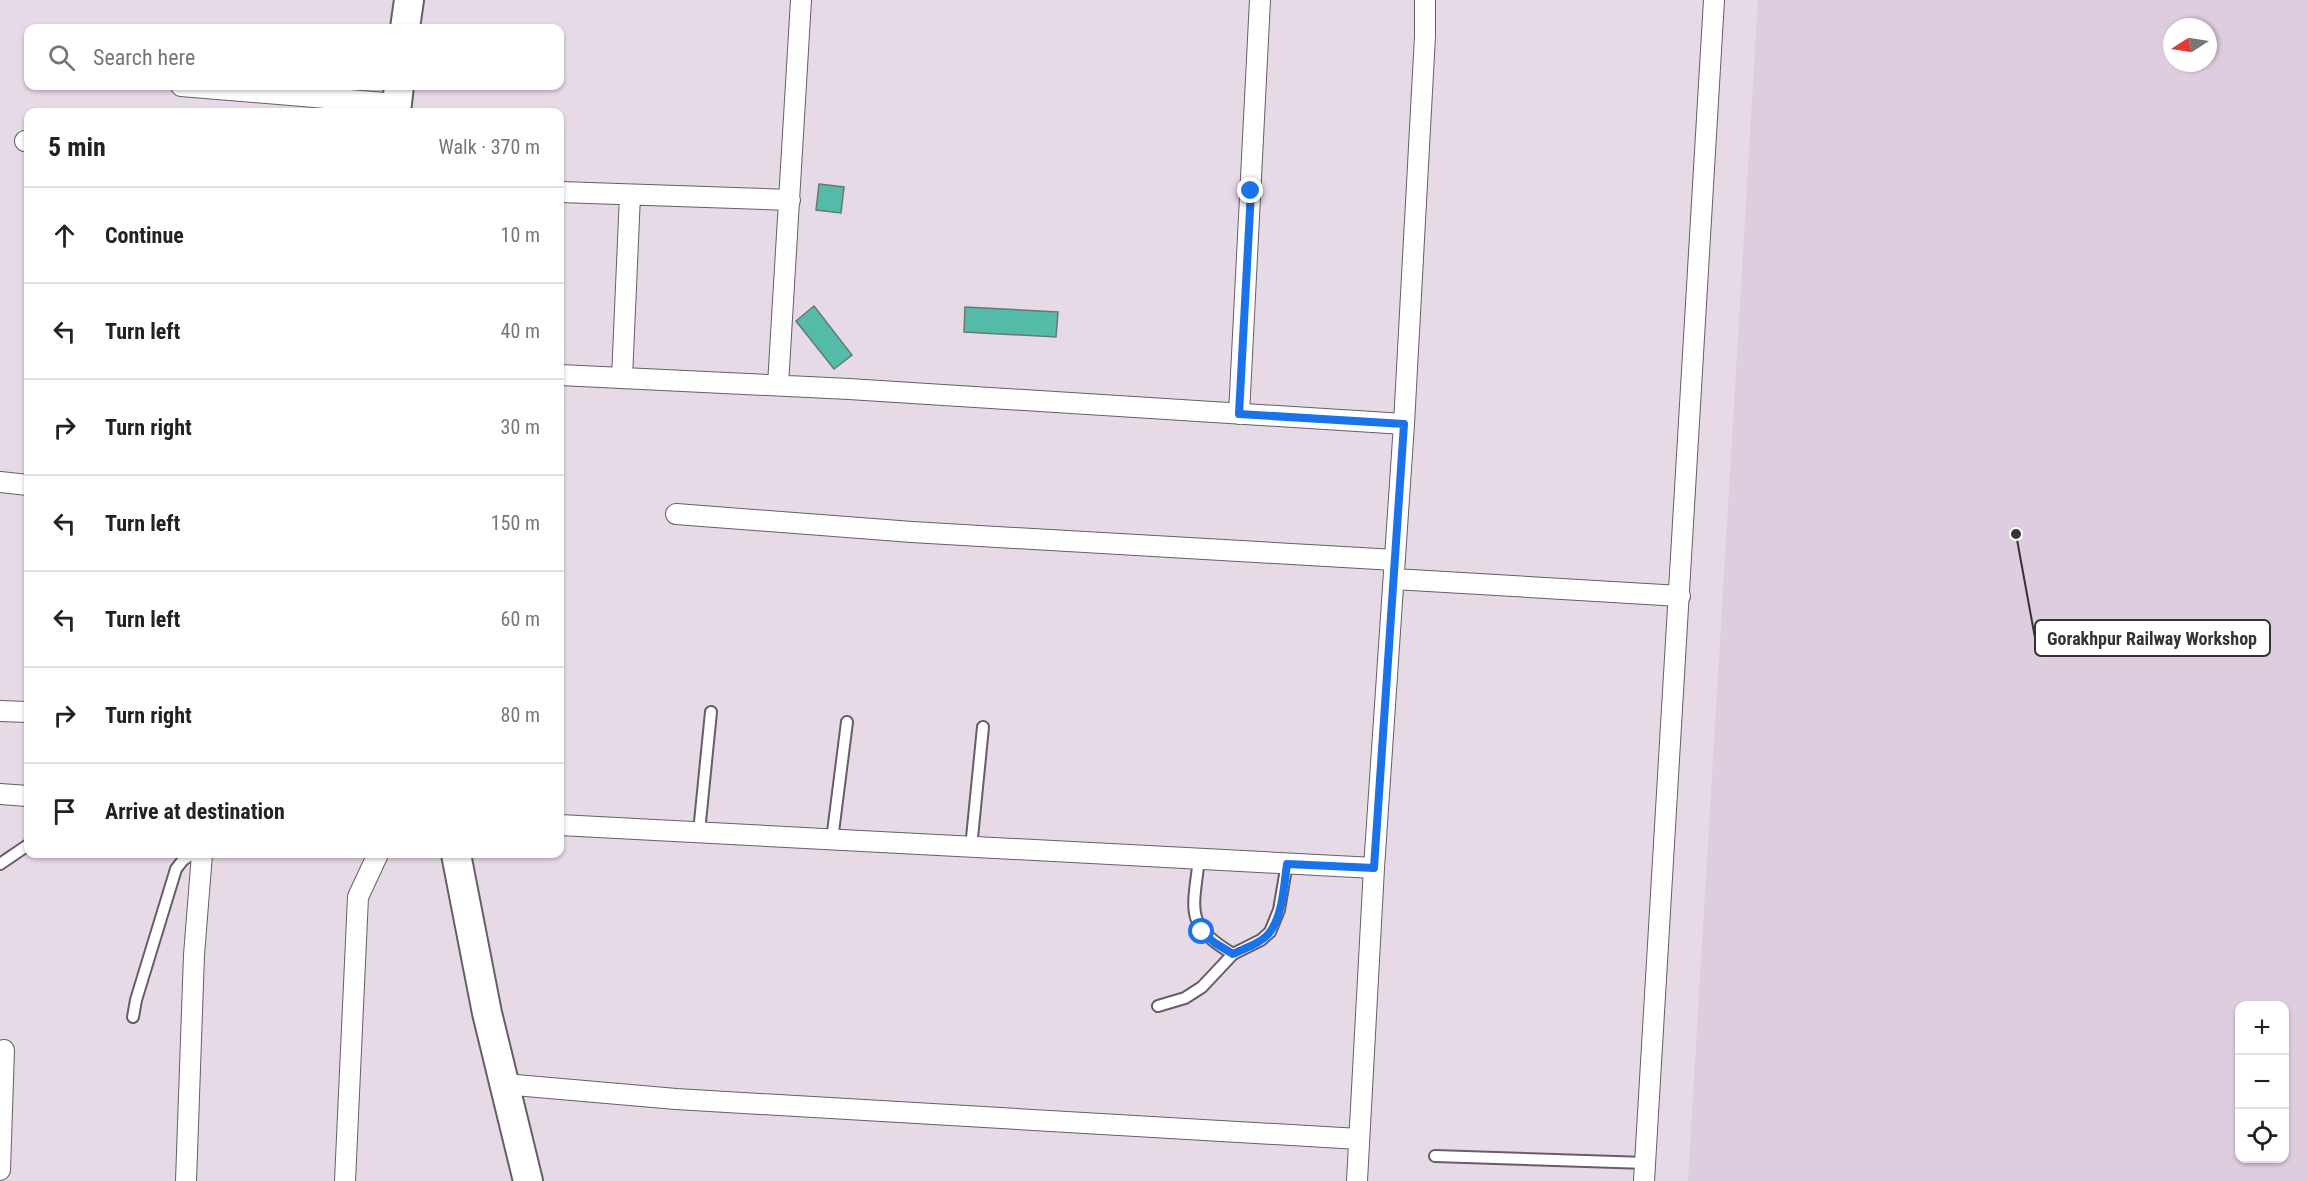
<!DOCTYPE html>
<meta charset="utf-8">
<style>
:root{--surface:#fff;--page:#f2f2f2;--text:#222;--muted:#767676;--line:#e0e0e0}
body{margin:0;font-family:"Roboto Condensed",sans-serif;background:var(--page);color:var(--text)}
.controls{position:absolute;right:18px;bottom:18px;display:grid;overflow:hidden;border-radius:12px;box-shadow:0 2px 4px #0004}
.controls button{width:54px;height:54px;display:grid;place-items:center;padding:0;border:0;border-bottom:2px solid var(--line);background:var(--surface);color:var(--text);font:30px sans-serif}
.compass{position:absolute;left:2163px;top:18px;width:54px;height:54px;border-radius:50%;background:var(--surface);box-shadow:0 2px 4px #0004;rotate:258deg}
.stop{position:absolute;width:18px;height:18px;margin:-14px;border:4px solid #1a73e8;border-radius:50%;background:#fff}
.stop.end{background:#1a73e8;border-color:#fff;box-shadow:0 2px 6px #0008}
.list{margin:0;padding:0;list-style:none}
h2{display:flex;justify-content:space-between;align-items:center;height:78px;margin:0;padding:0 24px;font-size:26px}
h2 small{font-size:20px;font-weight:400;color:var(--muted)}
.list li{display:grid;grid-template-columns:39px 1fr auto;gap:18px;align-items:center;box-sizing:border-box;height:96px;padding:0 24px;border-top:2px solid var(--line)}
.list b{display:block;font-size:22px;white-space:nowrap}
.list em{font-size:20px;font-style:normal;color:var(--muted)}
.icon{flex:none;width:33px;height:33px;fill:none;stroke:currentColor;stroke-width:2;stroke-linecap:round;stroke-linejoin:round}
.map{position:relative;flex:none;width:2307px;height:1181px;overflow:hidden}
.search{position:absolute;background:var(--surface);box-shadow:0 2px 4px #0004;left:24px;top:24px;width:540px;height:66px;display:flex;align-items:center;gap:15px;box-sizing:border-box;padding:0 21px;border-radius:12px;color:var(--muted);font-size:22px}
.panel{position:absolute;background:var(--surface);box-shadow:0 2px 4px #0004;left:24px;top:108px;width:540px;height:750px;border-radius:12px}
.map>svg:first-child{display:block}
.built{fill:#ddcddf;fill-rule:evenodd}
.building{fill:#53bba7;stroke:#687874;stroke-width:1.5}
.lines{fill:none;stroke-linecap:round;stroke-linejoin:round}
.service-casing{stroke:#675d68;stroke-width:14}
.minor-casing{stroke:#675d68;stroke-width:22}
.secondary-casing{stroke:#675d68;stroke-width:32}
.service{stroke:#fff;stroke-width:10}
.minor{stroke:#fff;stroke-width:20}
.secondary{stroke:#fff;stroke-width:28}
.route{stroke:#1a73e8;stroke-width:8}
.leader{fill:none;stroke:#363136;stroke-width:2}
.callout-dot{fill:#363136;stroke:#fff;stroke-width:2}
.callout{fill:#fff;stroke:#363136;stroke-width:2}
.callout-label{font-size:18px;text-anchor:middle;font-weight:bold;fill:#363136}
</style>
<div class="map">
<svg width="2307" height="1181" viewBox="0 0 2307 1181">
<rect width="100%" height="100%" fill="#e5dae6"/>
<path class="built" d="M1758,0H2307V1181H1688ZM2172,27H2208V63H2172ZM2240,1006H2284V1158H2240Z"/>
<path class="building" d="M819,184L844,187L841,213L816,210Z
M814,306L852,355L834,369L796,321Z
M965,307L1058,312L1056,337L964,332Z"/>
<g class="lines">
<defs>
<path id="service" d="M699,832L711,712
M832,840L847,722
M971,848L983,727
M1199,859C1193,911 1184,925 1233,954
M0,864L28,845
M1158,1006L1185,998L1202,987L1233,954L1261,940L1270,932L1279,910L1287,863
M133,1017L136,1000L176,869L183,860L192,854
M1435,1156L1646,1163"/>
<path id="minor" d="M181,86L397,104
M25,141L28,142
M560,192L790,200
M560,375L849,389L1404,424
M622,378L630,195
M778,385L801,0
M1239,414L1260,0
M0,482L28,485
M676,514L912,532L1395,560
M1394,579L1680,596
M0,711L28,712
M0,794L28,796
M560,825L1374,868
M504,1084L676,1099L1359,1139
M0,1170L4,1050
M186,1181L194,955L202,854
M345,1181L358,897L378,854
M1357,1181L1374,868L1404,424L1425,36V0
M1644,1181L1714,0"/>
<path id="secondary" d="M405,28L409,0
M396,112L399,86
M456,854L487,1013L528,1181"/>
</defs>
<use href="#service" class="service-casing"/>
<use href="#minor" class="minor-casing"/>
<use href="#secondary" class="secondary-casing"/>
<use href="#service" class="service"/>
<use href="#minor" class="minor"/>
<use href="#secondary" class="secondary"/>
</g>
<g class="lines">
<path class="route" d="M1202,932L1215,943L1233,954C1245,948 1262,943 1270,932C1283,914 1284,885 1287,864L1374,868L1404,424L1239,414L1251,191"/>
</g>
<path class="leader" d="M2016 534L2035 638"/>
<circle class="callout-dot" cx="2016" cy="534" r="6"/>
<rect class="callout" x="2035" y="620" width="235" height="36" rx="6"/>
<g class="callout-label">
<text x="2152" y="645">Gorakhpur Railway Workshop</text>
</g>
</svg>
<div class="controls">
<button>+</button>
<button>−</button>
<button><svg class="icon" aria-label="locate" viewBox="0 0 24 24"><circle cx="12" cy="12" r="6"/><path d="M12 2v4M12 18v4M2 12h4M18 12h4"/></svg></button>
</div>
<svg class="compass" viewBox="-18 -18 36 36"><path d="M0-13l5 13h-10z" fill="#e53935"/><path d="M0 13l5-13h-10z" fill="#767676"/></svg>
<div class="stop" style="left:1202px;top:932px"></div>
<div class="stop end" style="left:1251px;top:191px"></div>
<div class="search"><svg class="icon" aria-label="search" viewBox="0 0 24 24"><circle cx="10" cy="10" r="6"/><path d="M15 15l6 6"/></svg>Search here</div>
<section class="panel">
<h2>5 min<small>Walk · 370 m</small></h2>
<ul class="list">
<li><svg class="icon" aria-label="ahead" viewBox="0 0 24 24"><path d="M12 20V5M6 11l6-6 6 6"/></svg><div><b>Continue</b></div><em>10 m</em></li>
<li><svg class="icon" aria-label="left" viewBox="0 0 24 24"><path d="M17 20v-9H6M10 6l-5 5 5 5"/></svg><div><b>Turn left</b></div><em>40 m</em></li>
<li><svg class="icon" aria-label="right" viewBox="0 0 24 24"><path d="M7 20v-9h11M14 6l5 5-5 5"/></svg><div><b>Turn right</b></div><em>30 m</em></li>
<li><svg class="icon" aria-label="left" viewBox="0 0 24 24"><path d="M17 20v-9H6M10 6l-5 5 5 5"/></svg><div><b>Turn left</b></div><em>150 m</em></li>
<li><svg class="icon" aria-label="left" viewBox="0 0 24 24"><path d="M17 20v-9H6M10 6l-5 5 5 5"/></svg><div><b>Turn left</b></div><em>60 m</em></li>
<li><svg class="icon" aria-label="right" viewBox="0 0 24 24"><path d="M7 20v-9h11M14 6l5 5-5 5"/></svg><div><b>Turn right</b></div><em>80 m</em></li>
<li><svg class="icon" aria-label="arrive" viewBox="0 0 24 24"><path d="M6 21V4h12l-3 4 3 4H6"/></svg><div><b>Arrive at destination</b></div></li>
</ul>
</section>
</div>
